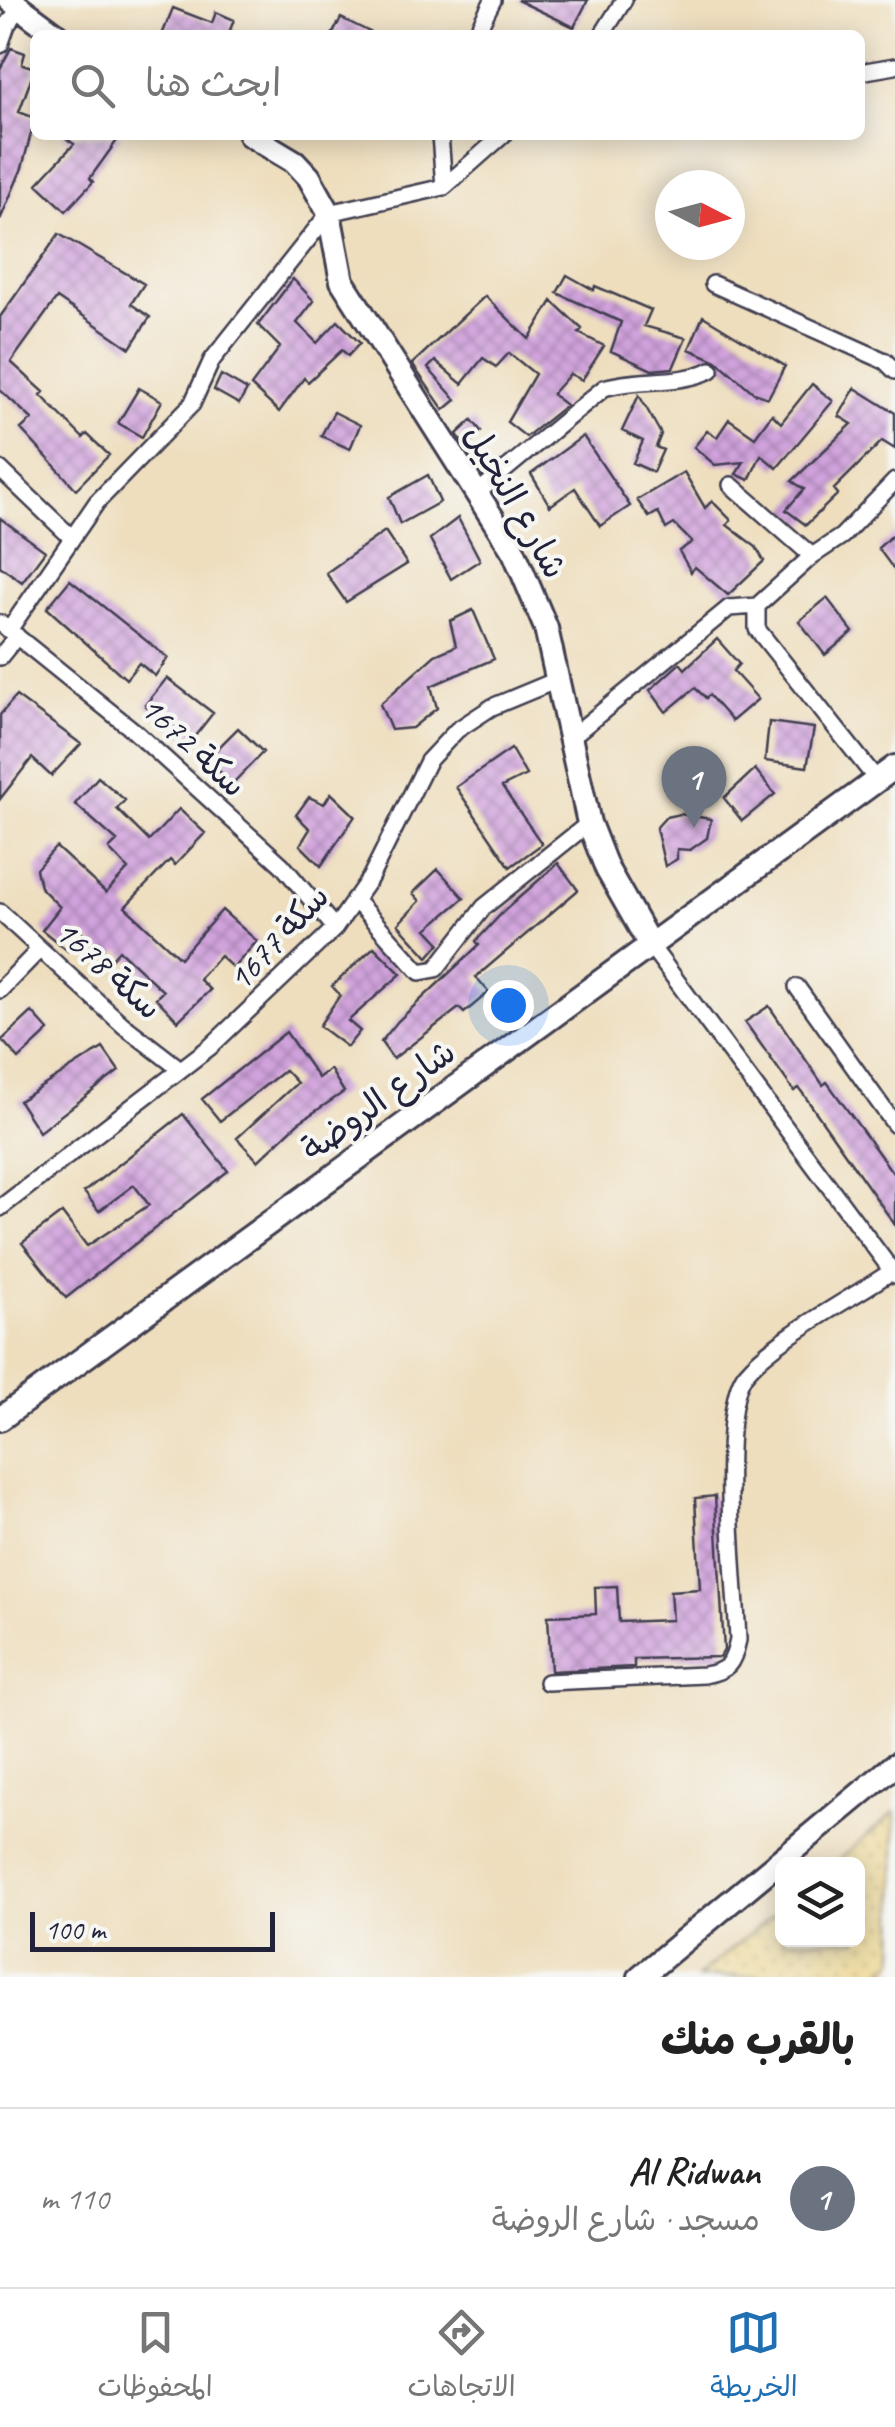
<!DOCTYPE html>
<html lang="ar">
<meta charset="utf-8">
<style>
:root{--surface:#fff;--page:#f6f6f6;--text:#222;--muted:#767676;--line:#e0e0e0;--accent:#1f6fb2}
body{margin:0;font-family:Caveat,"Playpen Sans Arabic",sans-serif;background:var(--page);color:var(--text);direction:rtl}
.controls{position:absolute;right:30px;bottom:30px;display:grid;overflow:hidden;border-radius:15px;box-shadow:0 5px 25px #0003}
.controls button{width:90px;height:90px;display:grid;place-items:center;padding:0;border:0;border-bottom:2px solid var(--line);background:var(--surface);color:var(--text);font:50px sans-serif}
.compass{position:absolute;left:655px;top:170px;width:90px;height:90px;border-radius:50%;background:var(--surface);box-shadow:0 5px 25px #0003;rotate:96deg}
.scale{position:absolute;left:30px;bottom:25px;width:245px;box-sizing:border-box;padding-left:10px;border:5px solid #22223b;border-top:0;font-size:28px;line-height:35px;white-space:nowrap;color:#22223b;-webkit-text-stroke:8px #f6f6f2;paint-order:stroke}
.you{position:absolute;left:508px;top:1005px;width:35px;height:35px;margin:-25px;border:8px solid #fff;border-radius:50%;background:#1a73e8;box-shadow:0 0 0 15px #1a73e833}
.badge{display:grid;place-items:center;width:65px;height:65px;border-radius:50%;background:var(--accent);color:#fff;font-size:32px;font-weight:700}
.pin{position:absolute;translate:-50% -82px;filter:drop-shadow(0 2px 5px #0008)}
.pin::after{content:'';position:absolute;top:52px;width:35px;height:30px;background:inherit;clip-path:polygon(0 0,100% 0,50% 100%)}
.list{margin:0;padding:0;list-style:none}
h2{display:flex;justify-content:space-between;align-items:center;height:130px;margin:0;padding:0 40px;font-size:42px}
h2 small{font-size:32px;font-weight:400;color:var(--muted)}
.list li{display:grid;grid-template-columns:65px 1fr auto;gap:30px;align-items:center;box-sizing:border-box;height:180px;padding:0 40px;border-top:2px solid var(--line)}
.list b{display:block;font-size:38px;white-space:nowrap}
.list p{margin:0;font-size:32px;white-space:nowrap;color:var(--muted)}
.list em{font-size:32px;font-style:normal;color:var(--muted)}
.icon{flex:none;width:55px;height:55px;fill:none;stroke:currentColor;stroke-width:2;stroke-linecap:round;stroke-linejoin:round}
.map{position:relative;flex:none;width:895px;height:1977px;overflow:hidden;direction:ltr}
.search{position:absolute;background:var(--surface);box-shadow:0 5px 25px #0003;left:30px;right:30px;top:30px;height:110px;display:flex;align-items:center;gap:25px;box-sizing:border-box;padding:0 35px;border-radius:15px;color:var(--muted);font-size:38px}
.sheet{height:310px;background:var(--surface)}
nav{display:flex;justify-content:space-around;align-items:center;box-sizing:border-box;height:140px;border-top:2px solid var(--line);background:var(--surface);font-size:28px;color:var(--muted)}
nav a{display:grid;justify-items:center;gap:5px}
nav .on{color:var(--accent)}
.map>svg:first-child{display:block}
.sand{fill:url(#sand-dots);stroke:#887e6c;stroke-width:2.5}
.building{fill:url(#building-cross-hatch)}
.lines{fill:none;stroke-linecap:round;stroke-linejoin:round}
.street-casing{stroke:#413e4f;stroke-width:20}
.secondary-casing{stroke:#413e4f;stroke-width:28}
.street{stroke:#fff;stroke-width:15}
.secondary{stroke:#fff;stroke-width:22}
.labels{text-anchor:middle;stroke-width:8;stroke-linejoin:round;paint-order:stroke}
.street-label{font-size:35px;fill:#22223b;stroke:#f6f6f2}
</style>
<div class="map">
<svg width="895" height="1977" viewBox="0 0 895 1977">
<defs>
<pattern id="sand-dots" width="8" height="8" patternUnits="userSpaceOnUse" patternTransform="scale(2.5)"><rect width="8" height="8" fill="#eeda9e"/><path d="M2 2h.1M6 6h.1" fill="none" stroke="#ccbb89" stroke-width="1.8" stroke-linecap="round"/></pattern>
<pattern id="building-cross-hatch" width="8" height="8" patternUnits="userSpaceOnUse" patternTransform="scale(2.5)"><rect width="8" height="8" fill="#d1a3dd"/><path d="M0 0l8 8M0 8l8-8" fill="none" stroke="#a984b4"/></pattern>
</defs>
<rect width="100%" height="100%" fill="#f6f6f2"/>
<filter id="ink" filterUnits="userSpaceOnUse"><feTurbulence type="fractalNoise" baseFrequency=".01" numOctaves="2"/><feDisplacementMap in="SourceGraphic" scale="20" xChannelSelector="R" yChannelSelector="G"/><feConvolveMatrix kernelMatrix="1 2 1 2 8 2 1 2 1" color-interpolation-filters="sRGB"/></filter>
<filter id="wash" filterUnits="userSpaceOnUse"><feTurbulence type="fractalNoise" baseFrequency=".0048" numOctaves="4" result="noise"/><feDisplacementMap in="SourceGraphic" scale="40" xChannelSelector="R" yChannelSelector="G"/><feGaussianBlur stdDeviation="2.25" result="paint"/><feColorMatrix in="noise" values="0 0 0 0 0 0 0 0 0 0 0 0 0 0 0 0 0 1.4 0 .05"/><feComposite in="paint" operator="in"/></filter>
<g filter="url(#wash)">
<rect width="100%" height="100%" fill="#eedebe"/>
<path class="sand" d="M895,1812V1960L877,1977H697L782,1908V1940H858V1864H834Z"/>
<g id="blocks">
<path class="building" d="M517,0H588L574,27Z
M173,8L212,23L216,12L234,20L230,30L239,35H162Z
M341,18L376,35H332Z
M11,48L25,53L22,64L35,68L19,112L35,118L22,168L0,220V69Z
M61,135H121L90,178L93,182L66,211L37,184L74,144Z
M59,234L144,284L131,304L150,317L130,348L57,298L11,362L44,392L41,395L83,438L87,434L109,455L76,489L21,429L32,419L0,390V317Z
M567,275L594,290L595,286L651,310L644,326L686,338L673,368L652,370L611,351L621,322L557,293Z
M293,279L314,301L297,323L317,343L338,321L360,343L348,356L342,350L308,382L304,378L279,412L251,386L280,347L258,325Z
M485,296L529,339L552,301L582,329L579,333L604,346L582,380L570,374L552,394L566,405L526,437L507,422L535,374L509,353L496,367L483,358L462,384L435,361L428,368L456,400L444,410L412,364Z
M703,316L785,366L768,398L754,393L717,361L689,349Z
M221,375L247,390L239,404L214,390Z
M812,384L833,401L777,468L761,455L749,480L736,474L744,462L715,465L694,447L707,431L717,437L729,419L755,437L772,414L781,423Z
M139,388L162,401L142,437L118,423Z
M855,388L895,413V449L882,441L834,489L838,494L806,525L786,510L804,489L792,481L852,424L839,416Z
M639,395L661,434L656,447L663,450L653,472L633,463L643,441L622,431Z
M334,412L360,425L350,449L321,436Z
M472,420L481,431L466,449L457,434Z
M583,436L630,506L600,526L575,488L550,506L531,474Z
M684,472L705,508L712,501L731,520L727,525L756,547L764,561L728,595L695,567L691,572L679,551L692,542L674,524L666,529L658,512L649,517L637,500Z
M428,475L440,502L400,524L389,497Z
M0,518L45,551L22,582L0,566Z
M458,518L480,560L451,579L430,539Z
M385,531L407,564L346,602L326,573Z
M895,533V571L878,548Z
M70,580L168,658L155,676L139,663L126,679L47,608Z
M827,598L853,632L825,655L799,621Z
M473,610L494,659L431,686L437,708L412,728L391,730L380,704L435,655L456,646L450,621Z
M717,639L739,664L733,671L758,699L732,721L709,695L706,698L695,688L666,712L650,690L680,663L685,669Z
M167,678L213,713L191,741L145,705Z
M16,696L81,744L51,776L32,758L0,799V715Z
M769,722L814,728L807,767L765,761Z
M238,728L263,752L232,784L207,759Z
M511,749L526,775L502,787L542,844L510,867L456,787Z
M755,769L775,794L742,821L724,798Z
M98,777L125,800L117,809L149,841L179,809L205,833L175,865L170,860L125,907L180,958L222,910L257,941L233,968L220,956L199,979L210,990L178,1021L156,998L163,991L119,950L111,959L82,933L68,951L42,930L60,907L40,887L36,869L56,847L106,893L128,869L109,849L117,841L75,804Z
M331,793L355,816L321,866L300,845L310,829L296,815L309,797L324,804Z
M680,814L711,819L707,838L690,850L677,849V859L665,866L656,828L666,817Z
M558,863L578,890L476,977L489,992L464,1013L459,1008L393,1059L381,1042L398,1021L479,945L476,941L504,911Z
M438,869L464,898L427,929L440,943L428,957L398,924L420,901L413,893Z
M374,947L401,974L348,1021L360,1031L347,1047L319,1026L340,995L332,986Z
M769,1006L823,1085L827,1082L895,1176V1225L799,1088L794,1091L745,1022Z
M32,1012L49,1031L19,1059L2,1040Z
M286,1032L318,1078L330,1069L344,1092L298,1123L258,1161L237,1138L297,1083L285,1070L220,1121L202,1099Z
M103,1048L119,1071L39,1132L19,1101Z
M183,1114L228,1171L66,1298L22,1243L62,1213L87,1246L149,1205L134,1185L99,1211L84,1192Z
M715,1496L724,1650L720,1657L634,1659V1667L551,1671L548,1616L596,1614L595,1587L617,1586L619,1622L672,1620L670,1591L700,1589L695,1498Z"/>
</g>
</g>
<g filter="url(#ink)">
<use href="#blocks" fill-opacity="0" stroke="#413e4f" stroke-width="2.5"/>
<g class="lines">
<defs>
<path id="street" d="M475,35L493,0
M602,35L624,0
M0,45L7,25L20,8
M860,72L895,66
M444,187L503,135
M713,284L885,361L895,371
M0,469L72,538
M731,485L812,556
M476,494L604,388C639,377 677,386 711,370
M757,606V629L877,780
M0,623L133,730L282,865L335,928
M9,630L97,502L192,404L212,360L329,213L444,187L440,135
M0,657L17,636
M570,738L729,608L757,606L812,556L842,536L895,481
M354,899L420,972L436,969L484,907L589,823
M0,912L123,1025L180,1069
M650,945L895,1275
M797,987L895,1125
M0,990L40,949
M0,1208L210,1047L335,928L370,878L428,761L457,730L492,707L557,680
M547,1682L704,1675C728,1671 733,1664 738,1640C736,1587 716,1409 746,1373C775,1338 853,1298 892,1271"/>
<path id="secondary" d="M10,0L57,35
M250,135L295,162L309,177L329,213L342,281L514,552L546,628L589,823L607,869L650,945
M0,1419L895,767
M640,1977L895,1765"/>
</defs>
<use href="#street" class="street-casing"/>
<use href="#secondary" class="secondary-casing"/>
<use href="#street" class="street"/>
<use href="#secondary" class="secondary"/>
</g>
</g>
<g class="labels">
<g class="street-label">
<text transform="translate(516 501) rotate(60)" y="12">شارع النخيل</text>
<text transform="translate(194 746) rotate(43)" y="12">سكة 1672</text>
<text transform="translate(278 937) rotate(-47)" y="12">سكة 1677</text>
<text transform="translate(109 969) rotate(42)" y="12">سكة 1678</text>
<text transform="translate(378 1100) rotate(-36)" y="12">شارع الروضة</text>
</g>
</g>
</svg>
<div class="controls">
<button><svg class="icon" aria-label="layers" viewBox="0 0 24 24"><path d="M12 4l9 5-9 5-9-5zM3 14l9 5 9-5"/></svg></button>
</div>
<svg class="compass" viewBox="-18 -18 36 36"><path d="M0-13l5 13h-10z" fill="#e53935"/><path d="M0 13l5-13h-10z" fill="#767676"/></svg>
<div class="scale">100 m</div>
<div class="you"></div>
<div class="pin badge" style="left:694px;top:828px;background:#6b7280">1</div>
<div class="search"><svg class="icon" aria-label="search" viewBox="0 0 24 24"><circle cx="10" cy="10" r="6"/><path d="M15 15l6 6"/></svg>ابحث هنا</div>
</div>
<section class="sheet">
<h2>بالقرب منك<small></small></h2>
<ul class="list">
<li><span class="badge" style="background:#6b7280">1</span><div><b>Al Ridwan</b><p>مسجد · شارع الروضة</p></div><em>110 m</em></li>
</ul>
</section>
<nav>
<a class="on"><svg class="icon" aria-label="map" viewBox="0 0 24 24"><path d="M3 6l6-2 6 2 6-2v14l-6 2-6-2-6 2zM9 4v14M15 6v14"/></svg>الخريطة</a>
<a><svg class="icon" aria-label="directions" viewBox="0 0 24 24"><path d="M12 3l9 9-9 9-9-9zM9 14v-3h6M13 9l2 2-2 2"/></svg>الاتجاهات</a>
<a><svg class="icon" aria-label="saved" viewBox="0 0 24 24"><path d="M7 4h10v16l-5-4-5 4z"/></svg>المحفوظات</a>
</nav>
